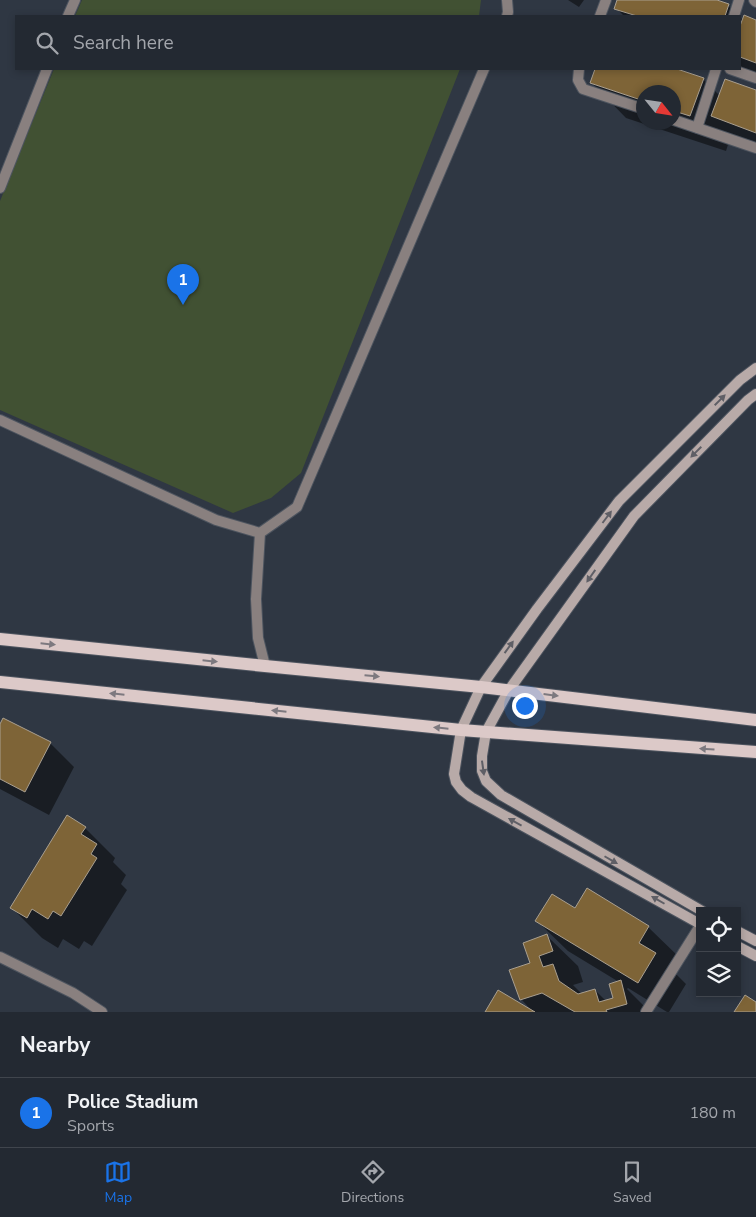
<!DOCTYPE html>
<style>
:root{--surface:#232932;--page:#2f353e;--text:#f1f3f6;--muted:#a3a6ac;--line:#40454d;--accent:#1a73e8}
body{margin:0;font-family:"Nunito Sans",sans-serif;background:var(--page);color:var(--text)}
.controls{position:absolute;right:15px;bottom:15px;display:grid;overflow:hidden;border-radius:0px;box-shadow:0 2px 8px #0003}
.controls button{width:45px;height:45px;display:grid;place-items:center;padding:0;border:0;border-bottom:1px solid var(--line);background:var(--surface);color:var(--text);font:25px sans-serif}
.compass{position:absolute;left:636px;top:85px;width:45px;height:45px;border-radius:50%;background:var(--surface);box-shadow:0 2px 8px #0003;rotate:120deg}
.you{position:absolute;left:524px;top:705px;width:18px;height:18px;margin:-12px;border:4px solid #fff;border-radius:50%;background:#1a73e8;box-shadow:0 0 0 8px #1a73e833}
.badge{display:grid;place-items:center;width:32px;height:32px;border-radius:50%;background:var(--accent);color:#fff;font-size:16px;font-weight:700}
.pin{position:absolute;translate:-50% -41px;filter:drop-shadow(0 1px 2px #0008)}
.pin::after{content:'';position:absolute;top:26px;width:18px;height:15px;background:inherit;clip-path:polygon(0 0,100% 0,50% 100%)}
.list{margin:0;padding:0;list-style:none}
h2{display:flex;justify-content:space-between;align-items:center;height:65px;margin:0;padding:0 20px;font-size:21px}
h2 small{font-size:16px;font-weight:400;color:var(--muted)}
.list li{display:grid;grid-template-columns:32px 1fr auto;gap:15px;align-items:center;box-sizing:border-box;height:70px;padding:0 20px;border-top:1px solid var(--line)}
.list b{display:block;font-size:19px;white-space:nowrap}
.list p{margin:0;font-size:16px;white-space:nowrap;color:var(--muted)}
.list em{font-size:16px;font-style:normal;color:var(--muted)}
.icon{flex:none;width:28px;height:28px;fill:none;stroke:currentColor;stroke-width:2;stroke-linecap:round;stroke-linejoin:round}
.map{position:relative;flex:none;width:756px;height:1012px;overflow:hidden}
.search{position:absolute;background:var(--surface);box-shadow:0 2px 8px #0003;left:15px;right:15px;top:15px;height:55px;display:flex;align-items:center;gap:12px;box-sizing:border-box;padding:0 18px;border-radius:0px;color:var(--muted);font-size:19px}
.sheet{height:135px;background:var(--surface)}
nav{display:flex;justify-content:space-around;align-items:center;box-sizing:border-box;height:70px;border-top:1px solid var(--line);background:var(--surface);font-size:14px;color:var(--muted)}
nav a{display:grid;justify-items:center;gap:2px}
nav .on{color:var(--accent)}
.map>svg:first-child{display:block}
.green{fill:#415133}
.shadow{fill:#0007;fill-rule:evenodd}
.building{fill:#7e6437;stroke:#a99f90}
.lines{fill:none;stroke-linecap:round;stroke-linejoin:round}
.minor-casing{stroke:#4d545f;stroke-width:12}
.secondary-casing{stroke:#4d545f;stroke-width:12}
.primary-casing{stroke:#4d545f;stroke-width:14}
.minor{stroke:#89807f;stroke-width:10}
.secondary{stroke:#b8aaa8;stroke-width:10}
.primary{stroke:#dcc9c8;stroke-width:12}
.oneway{fill:#5f5f66}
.oneway2{fill:#7d797f}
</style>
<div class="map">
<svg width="756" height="1012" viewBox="0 0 756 1012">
<rect width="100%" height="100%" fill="#2f3743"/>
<path class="green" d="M82,0H481L479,16H75Z
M54,69H460L301,473L271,498L233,513L0,410V201Z"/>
<path class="shadow" d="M568,0H584L579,7Z
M619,0H713L728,5L739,16H624L616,8Z
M740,17L743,20L756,21V77L740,69Z
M596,69H674L704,80L720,96L756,91V154L747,151L731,135L726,151L626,118L591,82ZM644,92H674V122H644Z
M0,726L50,743L74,767L49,815L0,789Z
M85,828L115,858L113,862L126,875L121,884L127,890L92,946L84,941L79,949L63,939L58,948L42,938L11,907Z
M575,910L648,927L679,957L672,970L686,984L669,1012H667L628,988L627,989L650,1012H533L522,1000L511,971L532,963L547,936L578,966L583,982L573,985L582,994L595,990L606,1001L614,999L619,982L568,951L537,921Z"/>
<path class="building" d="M617,0H717L729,4L725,16H637L614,9Z
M744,15L756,20V63L740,57V26Z
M595,69H677L704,78L690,116L674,111V92H644V101L590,83Z
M725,79L756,90V133L711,116Z
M3,718L51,742L25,792L0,779V724Z
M67,815L86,827L81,834L97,844L91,854L97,858L61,916L53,911L48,919L32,909L27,918L10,908Z
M587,888L649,926L639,943L656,953L638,983L535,921L552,894L575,908Z
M547,934L553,951L539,956L543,967L553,964L559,981L578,994L595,989L599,1002L613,998L609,984L621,980L627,1004L606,1010L607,1012H575L542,993L520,1000L509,970L530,963L523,943Z
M498,990L535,1012H485Z
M745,995L756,1002V1012H734Z"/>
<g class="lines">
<defs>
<path id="minor" d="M754,0L756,2
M68,16L75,0
M507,16L508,12L507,0
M600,16L606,0
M734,16L739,0
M579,69L578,80L583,89L644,109
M730,69L756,78
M674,120L756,148
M697,128L716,69
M0,188L47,69
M0,420L216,520L260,533L297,507L484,69
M260,533L256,599L258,638L265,666
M0,957L73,993L102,1012
M646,1012L700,926"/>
<path id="secondary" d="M702,911L501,795L486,781L482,771V756L486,732L509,690L634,516L748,400L756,394
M700,924L471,797L462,790L456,782L454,774L461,730L481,687L537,609L619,501L740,380L756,368
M737,931L756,941
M737,946L756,956"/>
<path id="primary" d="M0,639L265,666L481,687L756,720
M0,682L461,730L756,752"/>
</defs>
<use href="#minor" class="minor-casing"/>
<use href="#secondary" class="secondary-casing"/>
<use href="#primary" class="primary-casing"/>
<use href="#minor" class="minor"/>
<use href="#secondary" class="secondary"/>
<use href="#primary" class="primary"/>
</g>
<defs><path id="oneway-solid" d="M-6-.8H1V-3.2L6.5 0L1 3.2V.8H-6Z" transform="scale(1.25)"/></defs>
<g class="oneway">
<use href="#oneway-solid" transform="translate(720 400) rotate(-45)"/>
<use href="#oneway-solid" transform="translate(696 452) rotate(135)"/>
<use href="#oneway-solid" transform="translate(607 517) rotate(-53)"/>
<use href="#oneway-solid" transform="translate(591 576) rotate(125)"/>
<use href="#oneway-solid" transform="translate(509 647) rotate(-54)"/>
<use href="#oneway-solid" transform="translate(483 768) rotate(82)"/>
<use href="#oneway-solid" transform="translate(515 822) rotate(-151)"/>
<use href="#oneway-solid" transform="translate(611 860) rotate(30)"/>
<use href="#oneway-solid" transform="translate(658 900) rotate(-150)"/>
</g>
<g class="oneway2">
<use href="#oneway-solid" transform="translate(48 644) rotate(6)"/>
<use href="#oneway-solid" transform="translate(210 661) rotate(6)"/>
<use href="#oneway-solid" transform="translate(372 676) rotate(5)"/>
<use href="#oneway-solid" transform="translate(117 694) rotate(-174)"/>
<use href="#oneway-solid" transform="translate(551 695) rotate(7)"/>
<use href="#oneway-solid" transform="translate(279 711) rotate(-174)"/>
<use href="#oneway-solid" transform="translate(441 728) rotate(-174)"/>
<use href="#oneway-solid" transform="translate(707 749) rotate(-176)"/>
</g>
</svg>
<div class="controls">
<button><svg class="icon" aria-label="locate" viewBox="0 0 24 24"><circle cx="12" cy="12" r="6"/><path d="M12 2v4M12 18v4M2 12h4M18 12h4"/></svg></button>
<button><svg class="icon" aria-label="layers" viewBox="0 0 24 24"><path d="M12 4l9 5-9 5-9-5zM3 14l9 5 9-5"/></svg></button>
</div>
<svg class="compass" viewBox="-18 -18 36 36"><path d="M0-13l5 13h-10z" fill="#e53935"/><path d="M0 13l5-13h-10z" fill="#a3a6ac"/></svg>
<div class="you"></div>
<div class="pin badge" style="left:183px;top:305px">1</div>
<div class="search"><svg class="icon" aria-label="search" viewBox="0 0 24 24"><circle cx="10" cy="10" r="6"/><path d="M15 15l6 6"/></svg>Search here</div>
</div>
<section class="sheet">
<h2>Nearby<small></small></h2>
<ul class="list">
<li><span class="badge">1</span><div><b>Police Stadium</b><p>Sports</p></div><em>180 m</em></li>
</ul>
</section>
<nav>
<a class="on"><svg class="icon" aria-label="map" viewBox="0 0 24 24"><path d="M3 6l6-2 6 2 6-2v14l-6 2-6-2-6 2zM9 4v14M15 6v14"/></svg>Map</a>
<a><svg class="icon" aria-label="directions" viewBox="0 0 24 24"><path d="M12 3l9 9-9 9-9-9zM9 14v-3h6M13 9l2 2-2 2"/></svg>Directions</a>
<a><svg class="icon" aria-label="saved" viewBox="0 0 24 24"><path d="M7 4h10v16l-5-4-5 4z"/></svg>Saved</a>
</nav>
